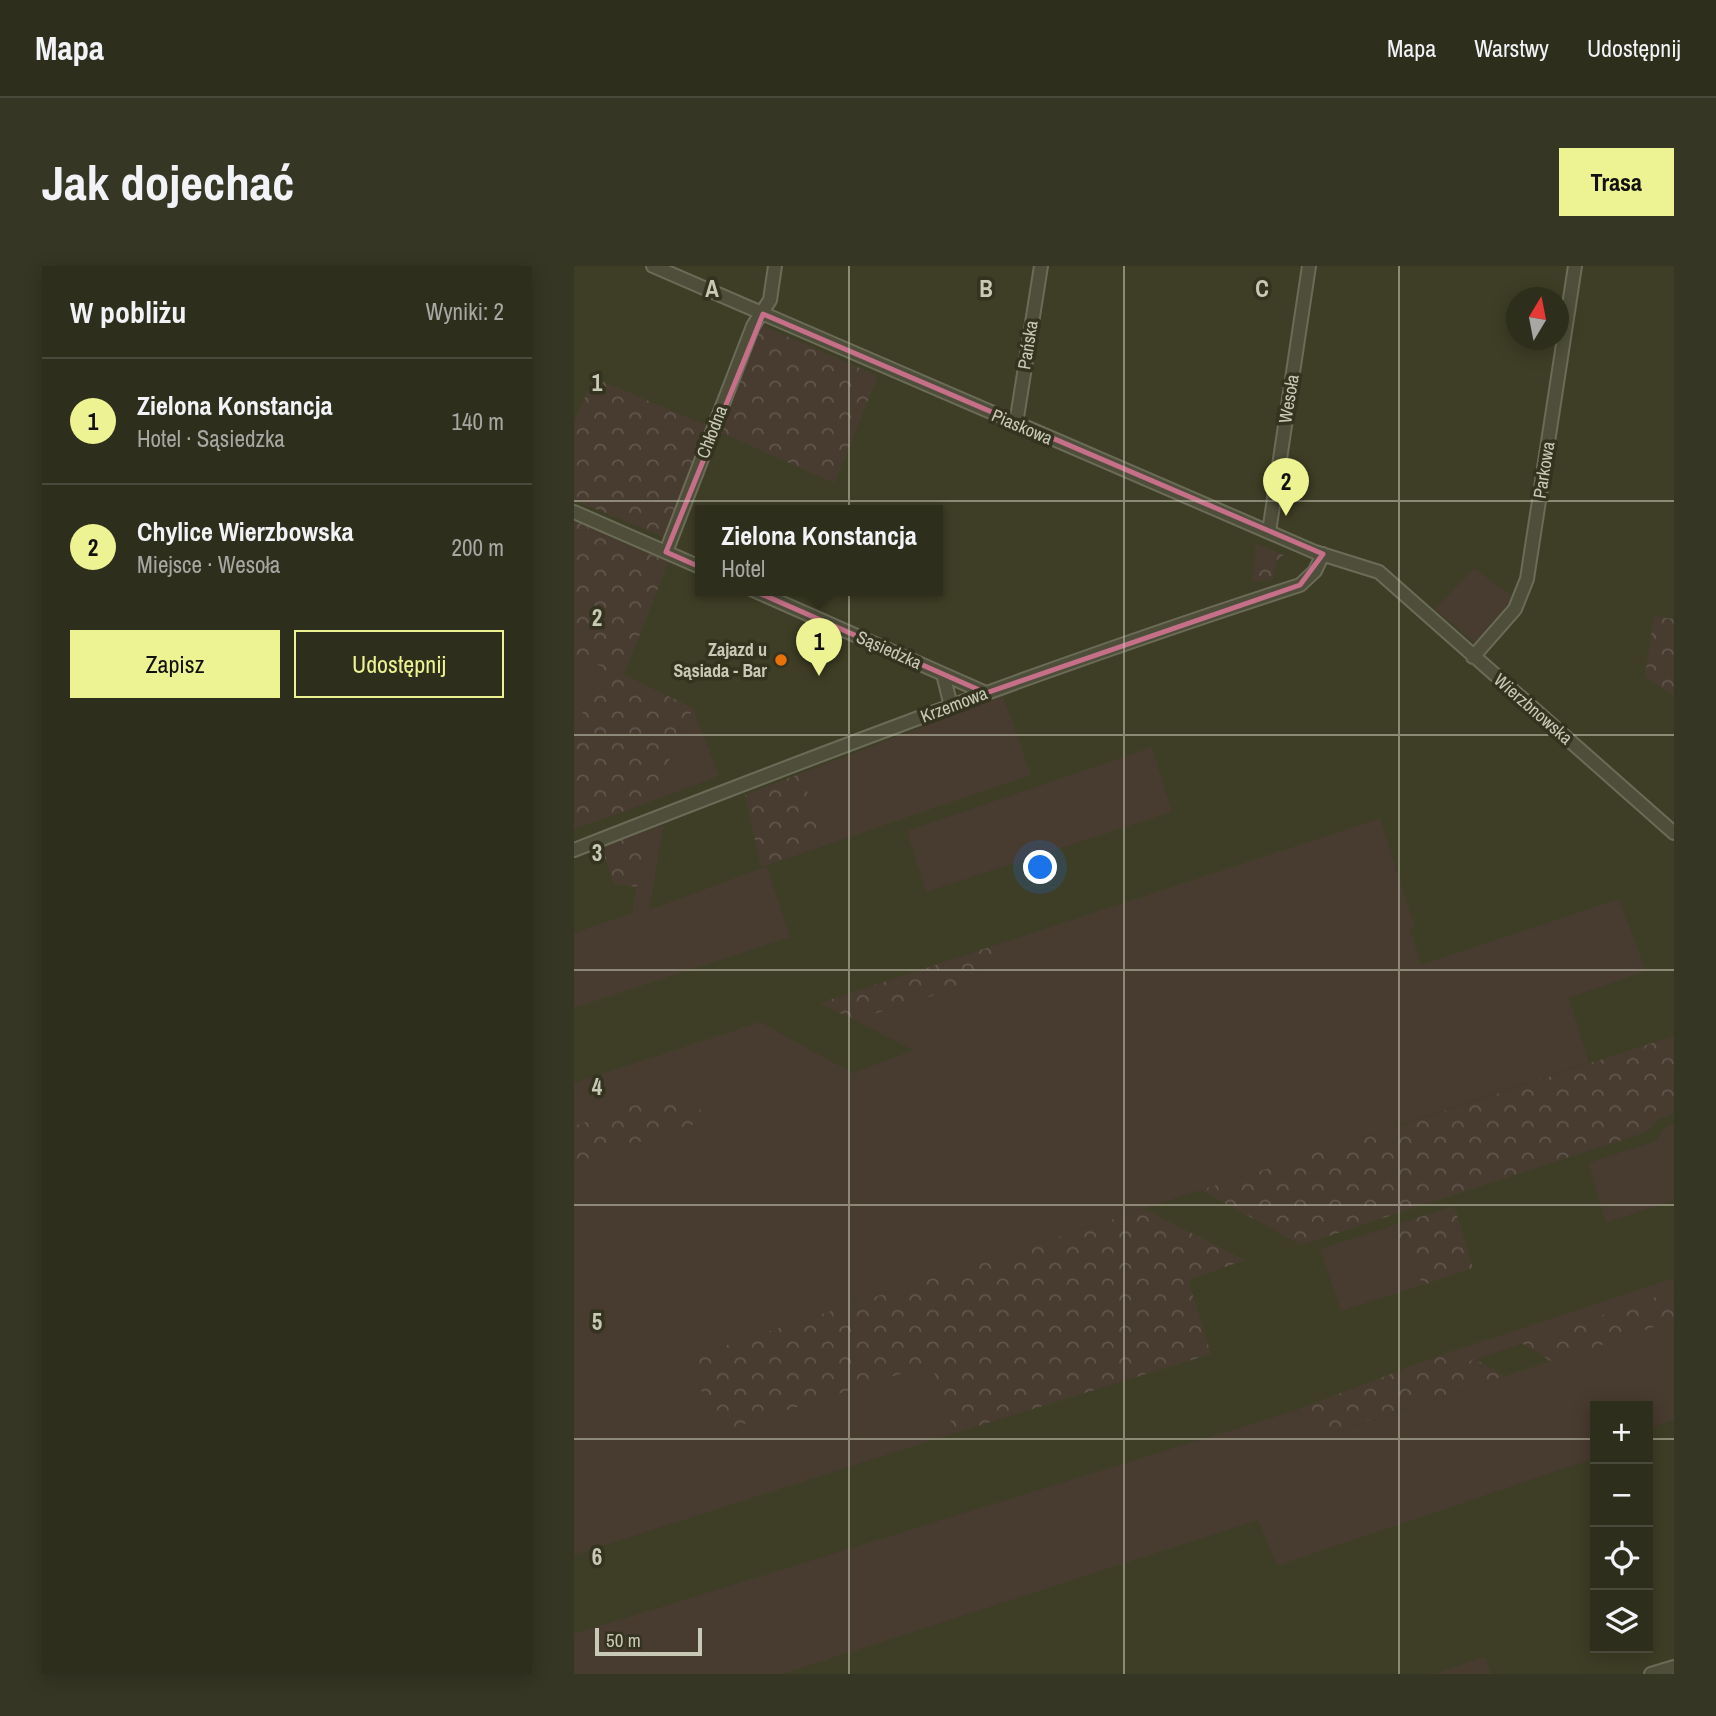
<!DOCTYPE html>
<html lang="pl">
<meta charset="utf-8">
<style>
:root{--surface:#2e2e1c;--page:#363625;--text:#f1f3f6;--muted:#a7a8a3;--line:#494a3b;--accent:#edf292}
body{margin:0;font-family:"Archivo Narrow",sans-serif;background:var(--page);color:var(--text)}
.controls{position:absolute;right:21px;bottom:21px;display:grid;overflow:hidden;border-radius:0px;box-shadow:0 4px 18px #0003}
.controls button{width:63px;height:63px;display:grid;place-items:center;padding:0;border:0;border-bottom:2px solid var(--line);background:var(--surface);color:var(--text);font:35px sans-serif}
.compass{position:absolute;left:932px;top:21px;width:63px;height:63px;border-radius:50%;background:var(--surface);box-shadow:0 4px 18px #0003;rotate:10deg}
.scale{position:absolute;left:21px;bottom:18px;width:107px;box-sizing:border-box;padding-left:7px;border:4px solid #c8c9b6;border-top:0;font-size:19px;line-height:24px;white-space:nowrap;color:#c8c9b6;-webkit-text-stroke:5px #33331f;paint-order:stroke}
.you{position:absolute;left:467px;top:602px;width:24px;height:24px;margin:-18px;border:5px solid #fff;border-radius:50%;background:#1a73e8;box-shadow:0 0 0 10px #1a73e833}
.badge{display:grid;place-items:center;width:46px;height:46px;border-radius:50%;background:var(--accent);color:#111;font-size:23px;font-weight:700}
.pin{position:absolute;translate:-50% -58px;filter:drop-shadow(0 2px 4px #0008)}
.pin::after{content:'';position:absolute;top:37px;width:24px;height:21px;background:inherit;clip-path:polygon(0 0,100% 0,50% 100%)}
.popup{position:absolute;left:121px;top:239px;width:248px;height:91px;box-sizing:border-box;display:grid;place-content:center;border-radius:0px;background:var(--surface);filter:drop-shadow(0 2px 5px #0005);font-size:23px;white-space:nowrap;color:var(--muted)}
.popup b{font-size:26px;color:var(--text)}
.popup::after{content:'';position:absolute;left:50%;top:100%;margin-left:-14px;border:14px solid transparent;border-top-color:var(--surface)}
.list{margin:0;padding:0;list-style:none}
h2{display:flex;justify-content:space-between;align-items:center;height:91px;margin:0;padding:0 28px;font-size:30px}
h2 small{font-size:23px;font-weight:400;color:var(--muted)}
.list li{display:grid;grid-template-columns:46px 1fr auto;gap:21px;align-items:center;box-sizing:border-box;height:126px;padding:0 28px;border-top:2px solid var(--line)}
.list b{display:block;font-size:26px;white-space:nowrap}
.list p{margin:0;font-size:23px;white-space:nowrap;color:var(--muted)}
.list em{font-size:23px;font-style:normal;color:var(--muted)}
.actions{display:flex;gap:14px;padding:21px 28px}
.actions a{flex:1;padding:16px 0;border:2px solid var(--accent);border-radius:0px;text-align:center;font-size:24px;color:var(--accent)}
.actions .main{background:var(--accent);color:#111}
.icon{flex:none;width:38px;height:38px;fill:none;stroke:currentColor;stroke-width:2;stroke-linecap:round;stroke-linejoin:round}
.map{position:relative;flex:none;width:1100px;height:1408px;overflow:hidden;border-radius:0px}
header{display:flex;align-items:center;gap:42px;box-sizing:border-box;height:98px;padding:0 35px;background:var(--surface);border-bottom:2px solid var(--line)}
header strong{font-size:33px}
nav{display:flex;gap:38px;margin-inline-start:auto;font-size:24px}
.intro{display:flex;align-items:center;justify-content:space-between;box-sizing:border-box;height:168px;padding:0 42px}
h1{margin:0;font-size:49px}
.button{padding:18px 32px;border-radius:0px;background:var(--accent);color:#111;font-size:24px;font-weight:700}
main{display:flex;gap:42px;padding:0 42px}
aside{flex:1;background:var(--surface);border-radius:0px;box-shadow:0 4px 18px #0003}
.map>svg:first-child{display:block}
.green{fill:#483b30}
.forest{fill:url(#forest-crowns)}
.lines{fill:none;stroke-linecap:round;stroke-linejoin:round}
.minor-casing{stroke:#6b6c58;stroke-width:16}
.minor{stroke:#4e4e3a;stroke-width:12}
.marked{fill:none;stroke:#c57088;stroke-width:5;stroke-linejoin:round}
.grid{fill:none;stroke:#c8c9b6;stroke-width:2;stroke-opacity:0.55}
.food-dot{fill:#e8710a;stroke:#33331f;stroke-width:2.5}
.labels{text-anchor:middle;stroke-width:7;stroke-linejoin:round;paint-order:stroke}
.street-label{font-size:18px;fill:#c8c9b6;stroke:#33331f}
.poi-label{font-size:18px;font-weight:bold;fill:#c8c9b6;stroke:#33331f;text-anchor:end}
.grid-label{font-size:23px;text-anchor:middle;font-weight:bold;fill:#c8c9b6;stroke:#33331f;stroke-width:7;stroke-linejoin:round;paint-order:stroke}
</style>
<header>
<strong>Mapa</strong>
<nav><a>Mapa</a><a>Warstwy</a><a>Udostępnij</a></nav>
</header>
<div class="intro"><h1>Jak dojechać</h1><a class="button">Trasa</a></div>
<main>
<aside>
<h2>W pobliżu<small>Wyniki: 2</small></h2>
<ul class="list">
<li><span class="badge">1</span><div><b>Zielona Konstancja</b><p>Hotel · Sąsiedzka</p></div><em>140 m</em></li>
<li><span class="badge">2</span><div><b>Chylice Wierzbowska</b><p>Miejsce · Wesoła</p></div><em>200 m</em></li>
</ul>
<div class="actions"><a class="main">Zapisz</a><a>Udostępnij</a></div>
</aside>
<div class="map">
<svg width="1100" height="1408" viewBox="0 0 1100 1408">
<defs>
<pattern id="forest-crowns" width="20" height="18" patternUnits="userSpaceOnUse" patternTransform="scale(1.75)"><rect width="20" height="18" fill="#483b30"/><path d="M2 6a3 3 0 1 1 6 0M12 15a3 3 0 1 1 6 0" fill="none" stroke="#61564c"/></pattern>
</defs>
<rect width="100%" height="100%" fill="#3e3e26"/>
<path class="green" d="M900,302L940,331L901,377L861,343Z
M0,389L28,401L0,466Z
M429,430L457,509L249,580L228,507Z
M119,442L145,510L76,536Z
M578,481L598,546L352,626L333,565Z
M806,552L841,661L836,663L847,699L1045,633L1072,705L995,732L1015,797L116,1091L142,1166L357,1098L381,1167L0,1289V897L133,854L69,836L0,860V817L186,756L279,807L339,784L280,754L387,721L415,698L425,678Z
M90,559L75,644L193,600L216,671L0,742V667L58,647L73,565Z
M1100,858V934L1032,957L1014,897L1082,875L1090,862Z
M818,960L849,1019L767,1045L746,983Z
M1100,1012V1025L875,1103L869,1088Z
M1100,1054V1154L1074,1163V1140H1021V1192L703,1300L684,1254L209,1408H0V1368L719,1145L759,1167Z
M911,1391L917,1408H860Z"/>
<path class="forest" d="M176,54L304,110L260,217L148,167L101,280L85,269L0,234V156L20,112L132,159Z
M0,255L94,296L50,409L119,442L76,536L0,563V466L28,401L0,389Z
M680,277L710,289L703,294L699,313L678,316L682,283Z
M1080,350L1100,353V430L1071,411Z
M228,507L249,580L187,601L171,529Z
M73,565L63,621L40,618L27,581Z
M425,678L415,698L387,721L280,754L246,737Z
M1100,770V847L1085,853L1072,866L727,979L627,924Z
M102,831C118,833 125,840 133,854L0,897V860L69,836Z
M880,940L899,1002L849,1019L818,960Z
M570,943L671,994L614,1014L637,1088L381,1167L357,1098L142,1167L116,1091Z
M1100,1025V1054L978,1096L946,1076Z
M869,1088L875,1103L901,1093L930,1110L758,1167L720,1145Z"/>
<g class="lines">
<defs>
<path id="minor" d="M79,0L741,286L805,306L1100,567
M442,158L467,0
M0,246L126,301
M695,266L735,0
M92,286L179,60L196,34L201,0
M179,324L412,427
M899,391L941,343L953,313L1001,0
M369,408L377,440
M0,584C240,490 481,398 726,319L741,305L749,288
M1077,1408L1100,1401"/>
</defs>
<use href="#minor" class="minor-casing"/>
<use href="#minor" class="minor"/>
</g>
<path class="marked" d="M189,48L749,288L726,319L412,427L92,286Z"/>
<path class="grid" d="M275,0V1408M550,0V1408M825,0V1408M0,235H1100M0,469H1100M0,704H1100M0,939H1100M0,1173H1021M1074,1173H1100"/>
<circle class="food-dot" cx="207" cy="394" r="7"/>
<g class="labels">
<g class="street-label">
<text transform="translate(454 79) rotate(-81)" y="6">Pańska</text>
<text transform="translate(715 133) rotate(-81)" y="6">Wesoła</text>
<text transform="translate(448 161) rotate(23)" y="6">Piaskowa</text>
<text transform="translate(138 166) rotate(-69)" y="6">Chłodna</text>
<text transform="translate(970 204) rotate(-81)" y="6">Parkowa</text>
<text transform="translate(315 384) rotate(24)" y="6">Sąsiedzka</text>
<text transform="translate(380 439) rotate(-21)" y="6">Krzemowa</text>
<text transform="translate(959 443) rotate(41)" y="6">Wierzbnowska</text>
</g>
<g class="poi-label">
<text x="193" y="390">Zajazd u<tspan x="193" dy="21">Sąsiada - Bar</tspan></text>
</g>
</g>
<g class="grid-label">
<text x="138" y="31">A</text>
<text x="412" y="31">B</text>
<text x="688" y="31">C</text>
<text x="23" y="125">1</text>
<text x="23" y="360">2</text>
<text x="23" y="595">3</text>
<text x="23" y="829">4</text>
<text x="23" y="1064">5</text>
<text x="23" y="1299">6</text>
</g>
</svg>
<div class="controls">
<button>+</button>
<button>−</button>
<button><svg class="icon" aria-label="locate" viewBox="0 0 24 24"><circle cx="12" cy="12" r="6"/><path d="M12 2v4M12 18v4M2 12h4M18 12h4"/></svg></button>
<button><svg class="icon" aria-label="layers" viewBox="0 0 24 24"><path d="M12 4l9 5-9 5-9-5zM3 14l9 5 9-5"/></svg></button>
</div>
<svg class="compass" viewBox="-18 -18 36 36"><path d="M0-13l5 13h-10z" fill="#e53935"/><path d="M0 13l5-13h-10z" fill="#a7a8a3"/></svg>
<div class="scale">50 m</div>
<div class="you"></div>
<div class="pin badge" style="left:245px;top:410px">1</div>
<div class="popup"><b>Zielona Konstancja</b>Hotel</div>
<div class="pin badge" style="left:712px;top:250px">2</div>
</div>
</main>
